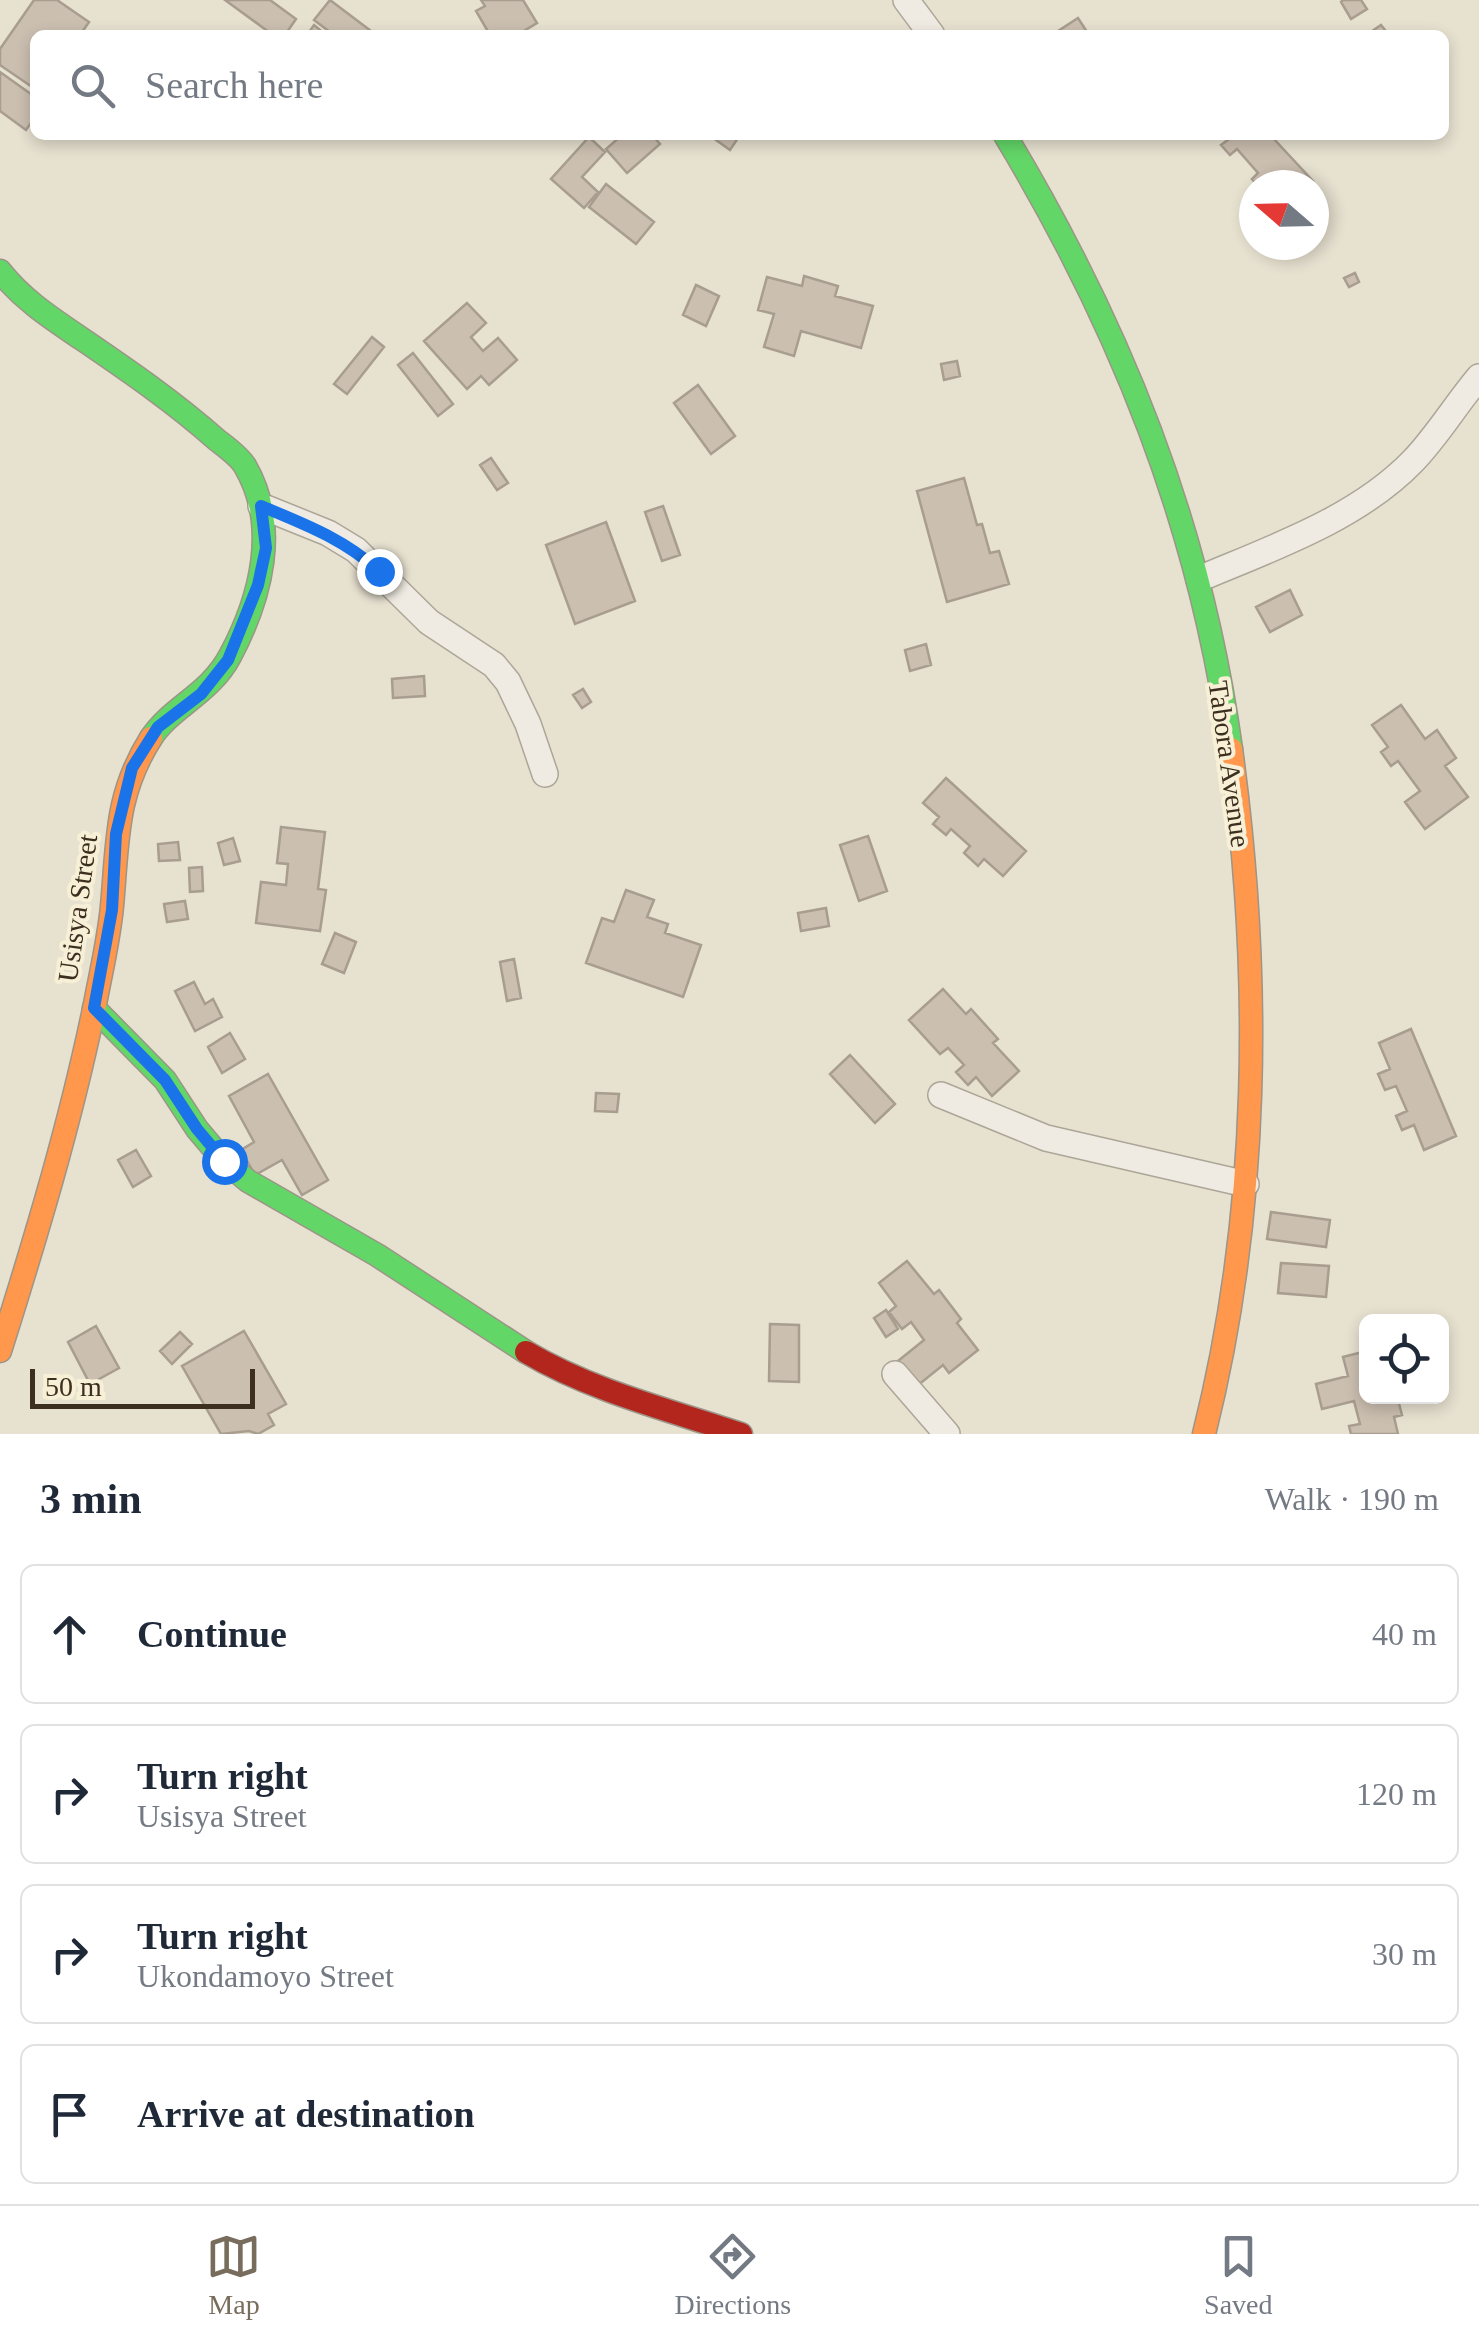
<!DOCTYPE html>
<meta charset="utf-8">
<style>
:root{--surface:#fff;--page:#f6f6f7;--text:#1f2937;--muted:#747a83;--line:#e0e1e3;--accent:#786d5d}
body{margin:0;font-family:Georgia,serif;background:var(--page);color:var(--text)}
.controls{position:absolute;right:30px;bottom:30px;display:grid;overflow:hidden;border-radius:15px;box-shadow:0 5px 15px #0003}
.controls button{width:90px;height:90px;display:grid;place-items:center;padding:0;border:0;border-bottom:2px solid var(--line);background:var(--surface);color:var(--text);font:50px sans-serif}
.compass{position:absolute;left:1239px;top:170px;width:90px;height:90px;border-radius:50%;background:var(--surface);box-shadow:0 5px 15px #0003;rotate:290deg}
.scale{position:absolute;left:30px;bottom:25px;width:225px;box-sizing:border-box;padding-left:10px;border:5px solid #3d2f1f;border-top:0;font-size:28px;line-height:35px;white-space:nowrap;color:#3d2f1f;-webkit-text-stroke:8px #f7efd6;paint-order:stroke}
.stop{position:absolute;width:30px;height:30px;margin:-22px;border:8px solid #1a73e8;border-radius:50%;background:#fff}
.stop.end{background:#1a73e8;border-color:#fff;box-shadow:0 2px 10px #0008}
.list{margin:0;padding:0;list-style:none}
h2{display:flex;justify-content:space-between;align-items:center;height:130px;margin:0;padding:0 40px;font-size:42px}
h2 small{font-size:32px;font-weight:400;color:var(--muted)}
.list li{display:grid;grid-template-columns:65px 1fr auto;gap:30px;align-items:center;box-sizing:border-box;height:140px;margin:0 20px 20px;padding:0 20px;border:2px solid var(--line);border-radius:15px}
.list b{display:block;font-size:38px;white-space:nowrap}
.list p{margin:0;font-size:32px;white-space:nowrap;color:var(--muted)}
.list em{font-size:32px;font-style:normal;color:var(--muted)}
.icon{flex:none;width:55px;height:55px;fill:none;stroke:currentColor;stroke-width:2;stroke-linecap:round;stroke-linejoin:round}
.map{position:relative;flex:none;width:1479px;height:1434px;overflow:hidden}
.search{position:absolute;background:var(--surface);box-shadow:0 5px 15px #0003;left:30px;right:30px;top:30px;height:110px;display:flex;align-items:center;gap:25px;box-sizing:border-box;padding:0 35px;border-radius:15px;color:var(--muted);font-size:38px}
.sheet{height:770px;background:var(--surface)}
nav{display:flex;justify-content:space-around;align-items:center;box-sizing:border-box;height:140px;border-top:2px solid var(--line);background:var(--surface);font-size:28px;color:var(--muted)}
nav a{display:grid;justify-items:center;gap:5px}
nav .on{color:var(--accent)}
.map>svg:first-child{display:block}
.building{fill:#cbbfb0;stroke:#a89d8f;stroke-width:2.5}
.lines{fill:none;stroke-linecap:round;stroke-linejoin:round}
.street-casing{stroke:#aca698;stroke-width:28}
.fast-casing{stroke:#9c9588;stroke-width:25}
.slow-casing{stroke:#9c9588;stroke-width:25}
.jam-casing{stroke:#9c9588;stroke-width:25}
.street{stroke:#efebe2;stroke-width:25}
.fast{stroke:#63d668;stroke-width:22}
.slow{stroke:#ff974d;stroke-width:22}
.jam{stroke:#b3261e;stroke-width:22}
.route{stroke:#1a73e8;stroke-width:12}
.labels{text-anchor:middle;stroke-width:8;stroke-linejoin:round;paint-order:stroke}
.street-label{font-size:28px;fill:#3d2f1f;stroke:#f7efd6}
</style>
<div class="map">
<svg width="1479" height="1434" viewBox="0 0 1479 1434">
<rect width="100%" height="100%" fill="#e7e1d0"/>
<path class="building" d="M34,0H57L89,22L80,35H35V89L0,65V49Z
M225,0H270L296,19L285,35H273Z
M330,0L371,31L368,35H334L314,20Z
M481,0H523L537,23L517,35H490L476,11L485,6Z
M1343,0H1361L1367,9L1351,19L1341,2Z
M1078,18L1089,35H1052Z
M314,25L326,35H307Z
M1381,25L1389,35H1369L1368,34Z
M0,72L35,97V117L26,130L0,111Z
M622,135H652L660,144L627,173L606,149Z
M709,135H740L730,150Z
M1225,135H1278L1274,139L1313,181L1308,185H1257L1252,179L1258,173L1237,149L1230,155L1221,145L1229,139Z
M589,137L605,152L582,177L598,192L584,208L551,179Z
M606,184L654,222L636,244L589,207Z
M1355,273L1359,282L1349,287L1344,278Z
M804,276L838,286L835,296L873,306L861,348L801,331L794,356L764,347L774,314L758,310L767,277L802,286Z
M696,285L719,296L706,326L683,315Z
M467,303L486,323L471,337L483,351L498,338L517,360L489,385L481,376L467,389L424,341Z
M372,337L384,347L347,394L334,384Z
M413,353L453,404L438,416L398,365Z
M957,361L960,376L944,380L941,364Z
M698,385L735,436L711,454L674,403Z
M491,458L508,483L497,490L480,465Z
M964,478L977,525L982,524L990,553L999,551L1009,584L947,602L917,491Z
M663,506L680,555L662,561L645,512Z
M606,522L635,601L575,624L546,545Z
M1290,590L1302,615L1270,632L1256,607Z
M926,644L931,665L910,671L905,650Z
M424,676L425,696L393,698L392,679Z
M583,689L591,702L582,708L573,695Z
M1401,705L1425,739L1437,730L1456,758L1445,766L1468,797L1425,829L1405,802L1420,791L1398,761L1391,766L1381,752L1388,747L1372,725Z
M946,778L1026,851L1003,876L984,859L978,866L964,853L970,846L951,829L946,835L933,824L939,817L923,803Z
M281,827L325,832L318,889L326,890L320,931L256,923L261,882L286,885L288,864L277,863Z
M868,836L887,891L859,901L840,845Z
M233,838L240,861L224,865L218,843Z
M178,842L180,860L159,861L158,844Z
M202,867L203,891L190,892L189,868Z
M626,890L654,900L647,917L668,924L665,933L701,945L683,997L586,963L602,918L614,922Z
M185,901L188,919L167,922L164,904Z
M826,908L829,926L801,931L798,913Z
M335,933L356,942L344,973L322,964Z
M514,959L521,998L507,1001L500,962Z
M194,982L205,1004L213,999L222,1017L195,1031L175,991Z
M943,989L966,1014L971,1009L998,1039L993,1043L1019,1071L992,1096L976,1077L968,1085L956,1072L964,1065L948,1048L940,1054L909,1020Z
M1411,1029L1456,1136L1424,1150L1414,1125L1402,1130L1396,1116L1407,1111L1396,1086L1385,1090L1378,1074L1390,1069L1379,1043Z
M230,1033L245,1059L222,1073L208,1047Z
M850,1055L895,1104L875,1123L830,1074Z
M268,1074L328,1180L302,1195L282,1160L255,1175L241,1150L254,1142L229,1096Z
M596,1093L619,1094L617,1112L595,1111Z
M136,1150L151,1176L133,1187L118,1160Z
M1271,1212L1330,1220L1326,1247L1267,1239Z
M907,1261L934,1294L939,1290L961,1319L957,1323L978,1350L949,1373L943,1365L917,1386L898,1361L924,1340L911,1322L902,1329L889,1312L896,1306L879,1283Z
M1281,1263L1329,1266L1326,1297L1278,1293Z
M886,1310L898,1329L886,1337L874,1318Z
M770,1324L799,1325V1382L769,1381Z
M96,1326L119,1368L90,1384L68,1342Z
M244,1331L286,1404L268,1414L274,1425L258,1434L249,1431L221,1434L182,1366Z
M180,1332L192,1344L172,1364L160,1351Z
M1366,1351V1396H1397L1402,1415L1394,1417L1398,1434H1351L1349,1426L1360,1424L1354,1401L1322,1409L1316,1384L1348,1376L1343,1357Z"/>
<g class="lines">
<defs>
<path id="street" d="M906,0L932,35
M261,506L328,533L356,550L429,622L494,665L508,682L528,724L545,774
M1199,579C1272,548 1357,519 1413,461C1438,435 1456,404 1479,377
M941,1095L1046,1138L1246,1184
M895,1374L947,1434"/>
<path id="fast" d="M1005,135C1121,328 1200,525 1231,749
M0,271C23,300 51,318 82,339C129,371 174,402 217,440C226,447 239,456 245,466C280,526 261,598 230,656C210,694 171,707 151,738
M94,1008L165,1080L197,1129L224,1161L248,1181L377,1255L526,1352"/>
<path id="slow" d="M0,1351C36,1237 71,1121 95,1004C101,972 109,939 112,906C118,841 115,795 151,738
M1204,1434C1260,1212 1262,975 1231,749"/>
<path id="jam" d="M526,1352C592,1391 669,1410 741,1434"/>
</defs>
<use href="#street" class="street-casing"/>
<use href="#fast" class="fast-casing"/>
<use href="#slow" class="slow-casing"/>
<use href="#jam" class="jam-casing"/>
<use href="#street" class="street"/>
<use href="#fast" class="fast"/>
<use href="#slow" class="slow"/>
<use href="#jam" class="jam"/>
</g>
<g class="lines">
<path class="route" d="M224,1161L197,1129L165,1080L94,1008L112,910L116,834L132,768L158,727L201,694L228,660L258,585L266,548L261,506C304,524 344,539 379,571"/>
</g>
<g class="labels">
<g class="street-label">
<text transform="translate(1230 764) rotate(82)" y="10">Tabora Avenue</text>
<text transform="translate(77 908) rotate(-82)" y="10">Usisya Street</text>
</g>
</g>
</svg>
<div class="controls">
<button><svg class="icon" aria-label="locate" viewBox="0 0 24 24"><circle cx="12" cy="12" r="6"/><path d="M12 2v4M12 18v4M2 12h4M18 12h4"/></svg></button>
</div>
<svg class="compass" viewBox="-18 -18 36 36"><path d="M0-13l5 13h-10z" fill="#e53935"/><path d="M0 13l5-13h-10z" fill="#747a83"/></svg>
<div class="scale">50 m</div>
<div class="stop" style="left:224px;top:1161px"></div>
<div class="stop end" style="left:379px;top:571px"></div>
<div class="search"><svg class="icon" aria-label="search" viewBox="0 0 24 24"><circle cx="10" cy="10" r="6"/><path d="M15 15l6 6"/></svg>Search here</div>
</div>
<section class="sheet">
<h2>3 min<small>Walk · 190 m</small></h2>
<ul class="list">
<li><svg class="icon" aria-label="ahead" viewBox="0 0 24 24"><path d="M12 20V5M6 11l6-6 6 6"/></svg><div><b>Continue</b></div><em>40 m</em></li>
<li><svg class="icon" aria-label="right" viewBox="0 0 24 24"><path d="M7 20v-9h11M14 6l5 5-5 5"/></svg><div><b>Turn right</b><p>Usisya Street</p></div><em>120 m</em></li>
<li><svg class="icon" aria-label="right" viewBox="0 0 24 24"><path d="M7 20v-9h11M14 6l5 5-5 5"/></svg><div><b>Turn right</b><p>Ukondamoyo Street</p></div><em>30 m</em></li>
<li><svg class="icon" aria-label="arrive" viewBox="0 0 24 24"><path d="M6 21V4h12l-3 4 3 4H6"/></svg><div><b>Arrive at destination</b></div></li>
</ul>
</section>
<nav>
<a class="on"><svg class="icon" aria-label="map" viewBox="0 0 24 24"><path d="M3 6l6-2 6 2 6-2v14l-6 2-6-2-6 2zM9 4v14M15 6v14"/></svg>Map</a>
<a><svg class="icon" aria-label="directions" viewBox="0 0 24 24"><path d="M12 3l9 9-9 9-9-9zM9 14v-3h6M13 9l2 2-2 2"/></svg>Directions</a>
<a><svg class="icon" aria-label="saved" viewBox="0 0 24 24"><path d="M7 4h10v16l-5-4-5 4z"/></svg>Saved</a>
</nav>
